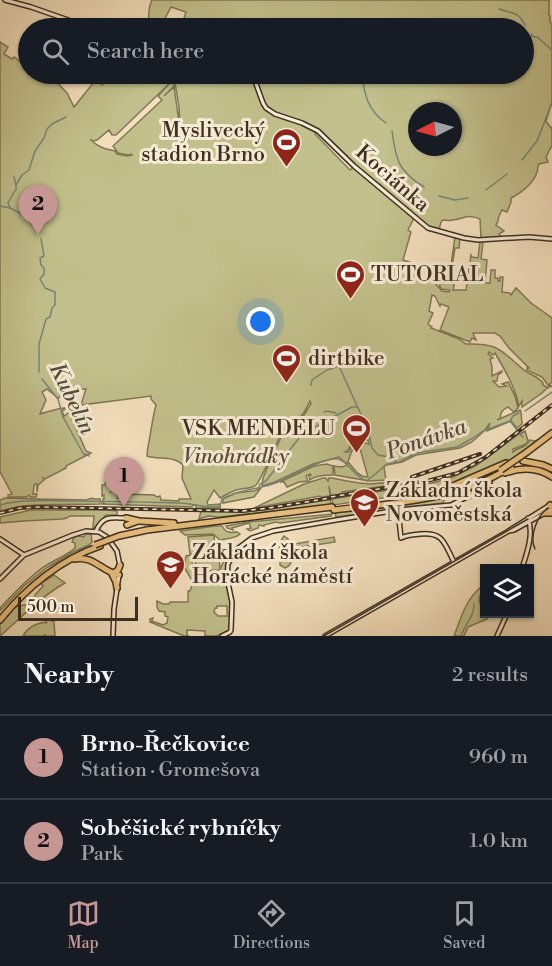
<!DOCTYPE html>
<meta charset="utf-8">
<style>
:root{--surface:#171b24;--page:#242831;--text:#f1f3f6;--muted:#9ea1a6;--line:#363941;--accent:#c59692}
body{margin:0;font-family:"Libre Bodoni",serif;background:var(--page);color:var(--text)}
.controls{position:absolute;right:18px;bottom:18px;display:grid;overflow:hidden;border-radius:0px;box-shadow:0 2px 4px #0004}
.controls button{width:54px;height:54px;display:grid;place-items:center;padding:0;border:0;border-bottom:2px solid var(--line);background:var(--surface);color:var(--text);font:30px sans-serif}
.compass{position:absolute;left:408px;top:102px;width:54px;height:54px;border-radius:50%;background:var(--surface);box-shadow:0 2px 4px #0004;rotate:264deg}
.scale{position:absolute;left:18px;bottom:15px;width:120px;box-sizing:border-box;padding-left:6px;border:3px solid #3e3020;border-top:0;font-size:16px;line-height:21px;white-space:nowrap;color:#3e3020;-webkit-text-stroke:4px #f8ebd5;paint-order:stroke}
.you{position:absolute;left:261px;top:322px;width:21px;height:21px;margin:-15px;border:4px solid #fff;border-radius:50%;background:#1a73e8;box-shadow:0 0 0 9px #1a73e833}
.badge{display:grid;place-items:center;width:39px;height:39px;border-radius:50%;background:var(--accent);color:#111;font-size:20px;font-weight:700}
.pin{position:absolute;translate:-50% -50px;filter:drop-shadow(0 2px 3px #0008)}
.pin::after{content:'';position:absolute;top:32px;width:21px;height:18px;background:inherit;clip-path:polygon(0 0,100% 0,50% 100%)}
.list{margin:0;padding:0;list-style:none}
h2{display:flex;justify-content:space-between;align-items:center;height:78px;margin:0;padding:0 24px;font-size:26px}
h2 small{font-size:20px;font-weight:400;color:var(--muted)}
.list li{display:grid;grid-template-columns:39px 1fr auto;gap:18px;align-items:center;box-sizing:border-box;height:84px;padding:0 24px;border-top:2px solid var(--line)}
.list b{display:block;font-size:22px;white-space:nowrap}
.list p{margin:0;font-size:20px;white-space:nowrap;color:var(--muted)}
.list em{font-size:20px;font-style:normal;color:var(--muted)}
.icon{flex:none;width:33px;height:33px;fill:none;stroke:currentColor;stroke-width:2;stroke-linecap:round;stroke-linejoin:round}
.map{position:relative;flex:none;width:552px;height:636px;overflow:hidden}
.search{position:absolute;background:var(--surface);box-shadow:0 2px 4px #0004;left:18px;right:18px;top:18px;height:66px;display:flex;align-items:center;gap:15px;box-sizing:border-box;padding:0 21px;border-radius:33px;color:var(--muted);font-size:22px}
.sheet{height:246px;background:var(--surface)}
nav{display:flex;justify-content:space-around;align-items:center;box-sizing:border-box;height:84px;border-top:2px solid var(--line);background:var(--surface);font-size:16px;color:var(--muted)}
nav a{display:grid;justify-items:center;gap:3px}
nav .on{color:var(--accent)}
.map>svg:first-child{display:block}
.green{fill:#c2c08c;stroke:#807856;stroke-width:1.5;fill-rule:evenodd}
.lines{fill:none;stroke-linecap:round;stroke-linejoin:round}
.stream{stroke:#768575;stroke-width:1.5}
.secondary-casing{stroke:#3e3020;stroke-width:6}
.highway-casing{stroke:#3e3020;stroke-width:8}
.secondary{stroke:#f8ebd5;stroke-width:3}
.highway{stroke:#eac07f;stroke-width:5}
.tram{stroke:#3e3020;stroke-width:1.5}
.rail-casing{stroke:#3e3020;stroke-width:4}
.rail{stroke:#f8ebd5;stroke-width:1.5;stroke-dasharray:4.5;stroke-linecap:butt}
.highway-bridge-casing{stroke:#3e3020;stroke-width:8;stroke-linecap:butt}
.highway-bridge{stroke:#eac07f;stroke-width:5}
.labels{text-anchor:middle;stroke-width:6;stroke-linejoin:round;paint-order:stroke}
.poi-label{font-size:21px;fill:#3e3020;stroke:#f8ebd5;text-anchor:start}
.street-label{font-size:21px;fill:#3e3020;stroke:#f8ebd5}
.park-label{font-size:21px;font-style:italic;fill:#584d36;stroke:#f8ebd5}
.water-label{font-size:22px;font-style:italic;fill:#514c3c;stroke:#f8ebd5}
</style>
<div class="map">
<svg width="552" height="636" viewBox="0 0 552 636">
<rect width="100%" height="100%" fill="#f4e0be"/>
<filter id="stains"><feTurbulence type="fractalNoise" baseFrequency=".00333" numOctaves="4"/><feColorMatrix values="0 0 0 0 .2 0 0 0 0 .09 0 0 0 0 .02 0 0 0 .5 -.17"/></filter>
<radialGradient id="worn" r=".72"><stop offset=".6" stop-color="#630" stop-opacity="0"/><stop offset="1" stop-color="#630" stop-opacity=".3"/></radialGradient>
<path class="green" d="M152,0H549V15L550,16V22L552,23V102L546,121L551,128L552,127V145L546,157L548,162L539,164L538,166C538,180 523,192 511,198V202L507,212L502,210C500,214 498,217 498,221L496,225L504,231L499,234L502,238L481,239L480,219C466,214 466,218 453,220C450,221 446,220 443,220L441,222L439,230L426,225L390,193L352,162L318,129L302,121L284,116L267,108L256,81L250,74H524V28H181L186,12L171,7L160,28H147C150,19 147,9 152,0ZM417,111H453V147H417Z
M0,42L8,47L4,54L12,59L14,57L22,63H26L28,60V74H49L67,93L74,107L94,82L99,79L102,85L113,74H172V81L174,86L164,96L174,87L180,129L179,107L174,77L184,80L188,74H245L254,82L263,107L269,112L283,119L302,124L316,131L315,134L350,170L354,167L414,218L408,230L411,232L403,260C418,265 422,264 422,281L435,283L442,291L449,292L450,290L442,289L440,287L439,279L446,280L448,270V272H450L455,237L460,238L459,248H455L450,279L455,280L453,290H466L471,255L472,257L478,258L480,242H483L481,259L487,260L485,283H490L491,270H495V278H498V281H500V277H503L502,292L510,293L511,295L516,288L531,303L552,318V382L549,385L552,386L550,387L548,386L549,384L548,385L542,377L527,370V368H529L509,348L500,336L495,333H473L476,340L472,338L470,342L440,330L449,307L441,304L440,306L435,296L432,295L429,311L433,313L428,324L432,327L431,328L459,339L466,344C499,343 500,350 524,370C530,375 538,376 543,383V385L548,388L546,389L542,393L522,407V401L519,406C515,387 505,370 495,353L493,355L489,352L488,354L493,358L490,359L492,367V376L502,371V372L498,375L497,381H493L499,387L506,386L502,384L508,382L515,396L518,408L514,412L508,407C503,409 499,414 501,418L497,420L520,410L521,412L522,424L517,428L511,421L487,431L490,423L484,431L472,442L460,448L416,455L402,462L386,465L384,467L386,480L369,481L335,475L334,466C341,467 344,468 349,463C354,469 359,477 368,477L359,445L365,443L369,444L368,440L357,443L354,446L350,445L349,449L345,452H349L351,447L353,448L347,464L339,457L313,464L275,482L262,486L263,478L268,466L284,431L304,415L311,404L310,401C307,407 305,412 300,417C294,422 286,425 282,432C277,441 261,482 255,486C249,489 242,488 236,490C231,492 225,495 220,498L214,490L207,502L208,505L220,504V508H196V505H193L192,507L102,504V503H104L103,502V499H104V495L102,496V485H105L106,479H111V492H118V494L117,493L116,494L119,495L117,498H122L121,495L122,493L124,494L154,495L157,497L160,496L161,500L179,501V499H191L182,478L183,465C173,455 159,460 147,456C147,448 149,443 150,436C152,425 153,416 156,405L151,399V396L81,405L86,389L70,391L58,398L47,389L42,392L46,400L40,414C48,412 60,407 67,408L62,411L64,416L70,412V414H72L73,411H75L72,419L86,451L91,453L66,466V468L45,479L43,478L44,480L38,485L37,492V484H35L34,485L33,494H37L36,497H30L29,495L27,497H8V495L12,494L0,472ZM171,82L158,96L162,100L113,146L118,153L128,155L131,154L132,155L127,156L117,154L115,151C105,149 97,147 90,139L93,141L97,140L109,130L112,135H116Z
M525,431L528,441L526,444L513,449V452C519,446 524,450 530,440L535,441L541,439L511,460L462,480L431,491L333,505L332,499L432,483L451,478L477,465L519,434L521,435L520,434Z
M327,464L333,466V475C326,475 314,476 310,480L309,476L311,475L310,474L306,476L308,481L299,482L287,487L284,482H280L314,466Z
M323,478H326L328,481L329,478H332C352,482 372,487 392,481L393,485L342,492L341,494L331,496L329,486L330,496L321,497L320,496L254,508L304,484Z
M261,488L254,497L223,503V499L236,493L254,491Z
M5,498L39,499V500L40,499L86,500L92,498L93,499H100V504C66,505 30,502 0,511V500Z
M445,498L448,499L444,500L443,503L336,517L335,512L398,506Z
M330,499L331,505L219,517L208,516L199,519L201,511H254Z
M31,510H107L117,511V515H106L94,528H93L94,516H70L67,518L62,519L24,521L0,523V517Z
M332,514L331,516L280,523L276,522L264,525V526L259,525L258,528L250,531L247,529L251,528L249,523L232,528L233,530L227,528L226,526L248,522Z
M215,526H222C226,533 230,533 237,532L240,534C235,539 227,538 220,540L213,534L185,535L180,531Z
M85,534H91L92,542L89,545L71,553L48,567L24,586L0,611V608C13,594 27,579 42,568C53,560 66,556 75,548V543L72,542L74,537L79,536L84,537Z
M214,535L215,553L190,554L188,537Z
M284,536L288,539L289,545L334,537L335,542L290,549C291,556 294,565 285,568L280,565C281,553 276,545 284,536Z
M191,555L193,568L198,577L212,576L206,575V572H216L217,575L225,559L224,555L229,557C221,582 232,591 230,614H227V606H217V608H215L214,612L218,616H230V629C223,636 214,636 205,636V631L187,630V635L189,636H184L150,622V619L153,618L152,621L163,625L167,623L168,617L165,616V612L159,611L157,607V601L163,604H169L170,602H188V591H190L193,582L184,567L186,556Z
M219,555L220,570L196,571L195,556Z
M54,575L65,583C40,597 21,618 0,636V624C9,613 12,604 28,605L35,600V595L43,586L41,583Z
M481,587L484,597L480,596L479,601L487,619L468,627L464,636H454C461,618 466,599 481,587Z
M47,619L54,622L55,636H45V634L44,636H23C28,627 36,623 46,622V624Z"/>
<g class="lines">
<path class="stream" d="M499,9C512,14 517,10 525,25
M532,34L531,36L537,37L552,50
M362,74C364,94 368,111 386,123
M551,106V105
M392,131C396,160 398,171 424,187
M522,160L537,141L550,108
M14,177L16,185
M486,190L507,174
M439,196L455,200L468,198
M0,206L10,208L33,220L36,230
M10,207L8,203L14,192L16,190V185L22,175L29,170L35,151L44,138L47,129L52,124L66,117
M39,372V344L46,319L50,317L52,308L55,305V292L45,288L40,279L44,274V268L41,265L40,258L44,256L41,239
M42,379L58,399L63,417L84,455L86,454L89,456
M311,385L312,380L327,370L339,366L368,430L372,448L378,455L389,457L397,462
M525,411L552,392
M324,412L327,411L336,413
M510,421L517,430
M520,434L523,437
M259,486L260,484L266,481L302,434L352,407H357
M0,505C20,499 43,501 64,501C102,501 141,502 179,503C193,503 206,509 220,506L222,499C238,489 259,490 278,482C291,476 325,457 338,459C348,461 354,477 367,481L387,464L399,462L416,453L457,447L473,438L483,431L510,421L513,416L519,413
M461,636C465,624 475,616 474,603"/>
<defs>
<path id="secondary" d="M5,0L31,7L91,28
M248,74L255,81L263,103L266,108L275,114L302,123L318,131L354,166L428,228L464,238L478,240L529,237L552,239
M398,510L401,538C407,535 413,535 420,534C444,532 444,543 454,562
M96,531C103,515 111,518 126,518
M509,531L514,530L552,509
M0,539L24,555
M522,568C527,553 534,534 528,518
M0,579L24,555L73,535L86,531L99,532L107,537L117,551L120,566
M113,636L114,609L119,575
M222,636L230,632L231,630L232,602L227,578L228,564L236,550L252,538L273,531L336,520L398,510L451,505L469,496
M325,636L507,532L550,505
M497,636L507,614"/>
<path id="highway" d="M527,452L552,433
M523,461L543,465L552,469
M505,473C522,467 537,467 552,477
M469,496L489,482
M410,498L455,485L506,463
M550,505L552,508
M334,510C395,503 457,501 511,467
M543,513H552
M126,518L139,521L174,523
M127,525L138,521
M147,530L332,507
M74,559C94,555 102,572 119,575
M115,572L118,570L120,565
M112,574L116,582L117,588
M0,620C26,588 61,559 100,546"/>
</defs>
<use href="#secondary" class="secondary-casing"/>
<use href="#highway" class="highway-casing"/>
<use href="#secondary" class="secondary"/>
<use href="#highway" class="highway"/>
<path class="tram" d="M535,549C529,537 537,515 548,508
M324,636L528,519"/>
<defs>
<path id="rail" d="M412,477L480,454
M331,497L427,481L458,473L486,457L552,405
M0,513L20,508L38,507L243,511L269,508L330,498"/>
</defs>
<use href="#rail" class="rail-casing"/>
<use href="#rail" class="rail"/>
<defs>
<path id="highway-bridge" d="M501,470L527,452
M95,545L119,536L147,530"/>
</defs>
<use href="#highway-bridge" class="highway-bridge-casing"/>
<use href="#highway-bridge" class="highway-bridge"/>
</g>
<defs>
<symbol id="stadium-pin" viewBox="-11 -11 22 30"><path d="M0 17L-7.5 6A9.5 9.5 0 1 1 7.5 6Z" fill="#8f2418" stroke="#f8ebd5"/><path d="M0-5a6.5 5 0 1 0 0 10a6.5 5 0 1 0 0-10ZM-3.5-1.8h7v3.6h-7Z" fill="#fff"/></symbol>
<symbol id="school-pin" viewBox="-11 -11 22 30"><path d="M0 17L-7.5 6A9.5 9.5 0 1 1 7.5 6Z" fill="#8f2418" stroke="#f8ebd5"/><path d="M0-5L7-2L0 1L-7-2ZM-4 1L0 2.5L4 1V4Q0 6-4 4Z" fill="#fff"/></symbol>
</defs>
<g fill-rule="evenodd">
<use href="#stadium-pin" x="270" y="126" width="33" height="45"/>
<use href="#stadium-pin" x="334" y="258" width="33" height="45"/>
<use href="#stadium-pin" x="270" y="342" width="33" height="45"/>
<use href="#stadium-pin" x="340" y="412" width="33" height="45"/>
<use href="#school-pin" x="348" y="486" width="33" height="45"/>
<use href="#school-pin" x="154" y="548" width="33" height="45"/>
</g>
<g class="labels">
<g class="poi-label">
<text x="265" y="137" text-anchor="end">Myslivecký<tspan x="265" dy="24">stadion Brno</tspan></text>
<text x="371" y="281">TUTORIAL</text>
<text x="308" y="365">dirtbike</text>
<text x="335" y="435" text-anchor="end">VSK MENDELU</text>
<text x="386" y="497">Základní škola<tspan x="386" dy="24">Novoměstská</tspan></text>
<text x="192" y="559">Základní škola<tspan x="192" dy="24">Horácké náměstí</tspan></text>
</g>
<g class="street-label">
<text transform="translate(393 178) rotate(41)" y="7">Kociánka</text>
</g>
<g class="park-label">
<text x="236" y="463">Vinohrádky</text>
</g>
<g class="water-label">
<text transform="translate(73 398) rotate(64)" y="8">Kubelín</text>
<text transform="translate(426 438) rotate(-19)" y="8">Ponávka</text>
</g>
</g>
<rect width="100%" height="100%" filter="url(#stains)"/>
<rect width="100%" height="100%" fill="url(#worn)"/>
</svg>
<div class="controls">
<button><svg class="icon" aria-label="layers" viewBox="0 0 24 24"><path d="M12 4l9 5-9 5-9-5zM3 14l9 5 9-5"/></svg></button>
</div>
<svg class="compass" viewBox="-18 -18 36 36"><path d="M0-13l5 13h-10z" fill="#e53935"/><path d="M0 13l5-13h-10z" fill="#9ea1a6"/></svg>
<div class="scale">500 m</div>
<div class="you"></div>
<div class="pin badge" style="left:124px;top:507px">1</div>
<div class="pin badge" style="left:38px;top:235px">2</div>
<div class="search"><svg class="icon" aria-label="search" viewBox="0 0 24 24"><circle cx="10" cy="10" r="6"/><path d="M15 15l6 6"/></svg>Search here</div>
</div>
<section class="sheet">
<h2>Nearby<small>2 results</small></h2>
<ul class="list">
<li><span class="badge">1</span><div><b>Brno-Řečkovice</b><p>Station · Gromešova</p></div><em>960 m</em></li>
<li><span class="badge">2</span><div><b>Soběšické rybníčky</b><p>Park</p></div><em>1.0 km</em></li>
</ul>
</section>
<nav>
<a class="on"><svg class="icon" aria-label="map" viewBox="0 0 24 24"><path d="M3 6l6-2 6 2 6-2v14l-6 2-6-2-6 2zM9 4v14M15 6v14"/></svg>Map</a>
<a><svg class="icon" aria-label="directions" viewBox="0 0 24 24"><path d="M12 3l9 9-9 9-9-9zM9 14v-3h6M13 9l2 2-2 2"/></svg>Directions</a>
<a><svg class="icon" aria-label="saved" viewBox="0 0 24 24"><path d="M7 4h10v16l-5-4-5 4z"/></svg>Saved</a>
</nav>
